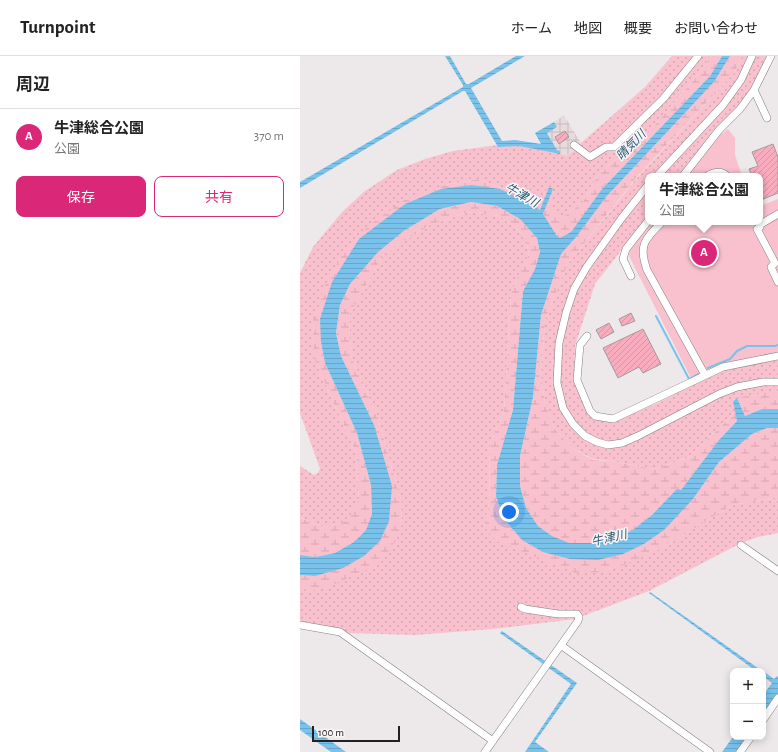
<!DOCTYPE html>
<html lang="ja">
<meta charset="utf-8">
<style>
:root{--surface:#fff;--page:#f6f6f6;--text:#222;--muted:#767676;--line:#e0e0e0;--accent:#db2777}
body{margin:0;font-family:"Alegreya Sans","Noto Sans JP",sans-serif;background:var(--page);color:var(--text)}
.controls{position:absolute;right:12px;bottom:12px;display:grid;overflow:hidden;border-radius:8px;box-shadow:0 2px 10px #0003}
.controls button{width:36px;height:36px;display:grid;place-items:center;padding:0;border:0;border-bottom:1px solid var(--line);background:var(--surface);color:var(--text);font:20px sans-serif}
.scale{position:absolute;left:12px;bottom:10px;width:88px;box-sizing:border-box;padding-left:4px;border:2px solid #222021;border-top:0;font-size:11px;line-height:14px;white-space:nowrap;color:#222021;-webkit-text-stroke:3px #faf5f6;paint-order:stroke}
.you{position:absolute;left:209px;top:456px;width:14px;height:14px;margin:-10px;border:3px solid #fff;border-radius:50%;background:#1a73e8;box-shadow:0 0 0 6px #1a73e833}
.badge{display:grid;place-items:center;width:26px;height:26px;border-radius:50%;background:var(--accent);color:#fff;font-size:13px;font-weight:700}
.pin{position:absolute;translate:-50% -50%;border:2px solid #fff;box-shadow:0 1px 4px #0006}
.popup{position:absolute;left:345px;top:117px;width:118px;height:52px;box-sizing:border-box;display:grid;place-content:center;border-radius:8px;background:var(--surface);filter:drop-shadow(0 1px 3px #0005);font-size:13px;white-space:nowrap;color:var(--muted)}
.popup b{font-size:15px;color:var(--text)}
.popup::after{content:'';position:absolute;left:50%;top:100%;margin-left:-8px;border:8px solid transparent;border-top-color:var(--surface)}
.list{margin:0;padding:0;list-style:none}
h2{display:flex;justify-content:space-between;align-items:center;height:52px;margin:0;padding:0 16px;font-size:17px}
h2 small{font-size:13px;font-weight:400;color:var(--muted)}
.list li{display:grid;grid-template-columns:26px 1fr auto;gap:12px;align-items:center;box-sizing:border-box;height:56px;padding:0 16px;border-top:1px solid var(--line)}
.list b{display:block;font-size:15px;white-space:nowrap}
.list p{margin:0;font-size:13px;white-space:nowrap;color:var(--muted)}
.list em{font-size:13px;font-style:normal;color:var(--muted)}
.actions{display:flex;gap:8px;padding:12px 16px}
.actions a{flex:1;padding:9px 0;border:1px solid var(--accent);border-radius:8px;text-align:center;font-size:14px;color:var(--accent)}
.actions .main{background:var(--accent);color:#fff}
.map{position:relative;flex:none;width:478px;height:696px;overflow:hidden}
header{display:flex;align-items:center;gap:24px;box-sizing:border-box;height:56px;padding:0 20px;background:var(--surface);border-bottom:1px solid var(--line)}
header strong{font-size:19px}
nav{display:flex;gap:22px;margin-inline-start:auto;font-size:14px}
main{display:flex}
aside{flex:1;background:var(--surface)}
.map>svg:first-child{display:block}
.industrial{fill:url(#industrial-grid)}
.grass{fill:url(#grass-dots)}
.wetland{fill:url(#wetland-marsh)}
.green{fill:#f9c1ce}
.water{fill:url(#water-rules)}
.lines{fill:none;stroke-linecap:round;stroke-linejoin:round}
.stream{stroke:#79c2eb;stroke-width:2}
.building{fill:url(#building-hatch);stroke:#a19c9d}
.minor-casing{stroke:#847f80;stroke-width:8}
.minor{stroke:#fff;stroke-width:7}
.labels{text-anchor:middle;stroke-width:3;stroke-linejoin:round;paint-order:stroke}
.water-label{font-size:12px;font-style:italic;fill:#215875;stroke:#faf5f6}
</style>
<header>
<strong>Turnpoint</strong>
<nav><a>ホーム</a><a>地図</a><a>概要</a><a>お問い合わせ</a></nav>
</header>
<main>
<aside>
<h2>周辺<small></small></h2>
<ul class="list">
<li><span class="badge">A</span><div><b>牛津総合公園</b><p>公園</p></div><em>370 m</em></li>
</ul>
<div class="actions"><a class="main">保存</a><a>共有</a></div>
</aside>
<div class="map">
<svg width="478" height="696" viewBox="0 0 478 696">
<defs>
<pattern id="industrial-grid" width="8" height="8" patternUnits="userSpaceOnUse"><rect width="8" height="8" fill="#e9dbdd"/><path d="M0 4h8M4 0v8" fill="none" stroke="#c8bcbd"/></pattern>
<pattern id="grass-dots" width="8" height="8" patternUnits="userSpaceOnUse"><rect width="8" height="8" fill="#f9c1ce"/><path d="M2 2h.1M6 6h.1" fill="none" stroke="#d5a6b1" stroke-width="1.8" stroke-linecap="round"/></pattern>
<pattern id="wetland-marsh" width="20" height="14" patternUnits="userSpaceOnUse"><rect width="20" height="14" fill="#f9c1ce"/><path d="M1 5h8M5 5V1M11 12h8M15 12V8" fill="none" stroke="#d5a6b1"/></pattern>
<pattern id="water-rules" width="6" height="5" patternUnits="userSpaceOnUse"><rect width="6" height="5" fill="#79c2eb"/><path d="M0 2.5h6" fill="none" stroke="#68a6c9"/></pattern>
<pattern id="building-hatch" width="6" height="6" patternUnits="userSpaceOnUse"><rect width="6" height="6" fill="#faacbf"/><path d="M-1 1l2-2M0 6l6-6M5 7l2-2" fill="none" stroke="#d694a4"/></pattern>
</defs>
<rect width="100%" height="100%" fill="#ede8e9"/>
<path class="industrial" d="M263,60L265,61L281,87L274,95L265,100L260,98V95L257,94L247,76L257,71L254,66Z"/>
<path class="grass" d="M372,0H411L397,20L353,71L298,119L283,146L262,162L250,155L253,133L249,131L238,145L178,123L145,129L13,265L14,302L56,397L59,444L48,465L25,471L0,462V410L14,419L18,417L20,413L0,357V217L13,191L43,155L65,135L97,114L125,103L153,95L198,89V91L219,90L260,98L266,100L274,95L281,87L345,31Z
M442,0H466L453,29L438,52L417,70L379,120H348V160L295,228L275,290L274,325L289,358L313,366L358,347L394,328L425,314L478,303V337H463L433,344L436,356L389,401L355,413L311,405L293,403L272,392L254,372L245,346L241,320L245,264L267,209L336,123L435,16Z
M167,156L200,160L224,179L229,198L211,237L204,356L190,386L189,447L184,471L363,492L432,449L478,441V477L458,481L441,487L349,535L275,563L193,573L115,579L46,577L0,572V534L8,536L101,476L102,448L78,362L51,300L49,259L84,198L130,169Z"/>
<path class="wetland" d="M411,0H422L410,20L302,133L271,176L260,183L257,180L243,158L253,133L251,155L262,162L283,146L298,119L353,71L397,20Z
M430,0H442L435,16L336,122L267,209L245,264L241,320L245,346L254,372L272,392L293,404L311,405L355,413L389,401L436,356L437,365L419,384L381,434L334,474L314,483L294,487H269L252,480L238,470L226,452L220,430V400L233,341L241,259L261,198L277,180L306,141L414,26Z
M178,123L238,145L249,131L240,154L223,144L172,129L59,183L21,286L25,307L57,377L71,429L72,458L66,474L54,486L35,497L15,501L0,499V462L25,471L47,465L59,444L56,397L14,302L13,265L24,231L41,201L68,170L106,143L145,129Z
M171,146L197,150L220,163L237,182L240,196L235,213L223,235L213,354L197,409L196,441L205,464L222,484L243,496L298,504L323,498L344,488L393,443L419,406L452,378L467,372H478V441L432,449L363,492L307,516L275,517L196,485L184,471L189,447L190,386L204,356L211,237L229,198L224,179L200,160L167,156L130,169L84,198L49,259L51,300L78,362L102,448L101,476L80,508L25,532L8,536L0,534V519L15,520L80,485L74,369L41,300L36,277L40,249L50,228L78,196L105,174L140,153Z
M463,337H478V353H462L445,360L437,342Z"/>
<path class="green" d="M428,73L435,82V99L442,120H388L419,80Z
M478,143V303L425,314L394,328L329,200L330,194L352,166H460V150Z"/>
<path class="water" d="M145,0H150L166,28H169L216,0H225L171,32L202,85L215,84L241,88L235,77L254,66L257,71L247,77L257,94L260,95V98L219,90L198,91L165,35H163L0,132V126L163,31V29Z
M422,0H430L414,26L306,141L277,180L261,198L241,259L233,341L220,400V430L226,452L238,470L252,480L269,487H294L314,483L333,474L353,458L377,433L381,434L419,384L437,365L433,345L437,342L445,360L462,353H478V372H467L452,378L419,406L393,443L364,474L344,488L323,498L298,504L270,503L243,496L222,484L205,464L196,441L197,409L213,354L223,235L235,213L240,196L237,182L220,163L197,150L171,146L140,153L105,174L78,196L50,228L40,249L36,277L41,300L74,369L92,430L89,465L80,485L64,500L43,512L15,520L0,519V499L15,501L35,497L54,486L66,474L72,458L71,429L57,377L25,307L21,286L20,263L32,226L59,183L105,148L141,133L172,129L200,133L223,144L240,154L249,131L253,133L243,158L257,180L260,182L271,176L302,133L410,20Z
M350,536L462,615H456L349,537Z
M202,575L277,627L235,686L249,696H225L271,628L200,577Z
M463,615L474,623L477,620L478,621V637L463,658V639L472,627L463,620Z
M0,663L46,696H31L0,674Z
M433,681H447L436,696H422Z"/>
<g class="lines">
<path class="stream" d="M356,260L389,323L398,318
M408,312L430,303L437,295L447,290H475L478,289"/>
</g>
<path class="building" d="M265,75L269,81L259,88L255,81Z
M473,88L478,101V137L461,144L460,120H452L449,113L458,110L452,96Z
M331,257L335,265L322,270L319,263Z
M309,267L314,276L301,283L296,274Z
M343,273L361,308L343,317L339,311L318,322L303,292Z"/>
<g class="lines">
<defs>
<path id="minor" d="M454,34L467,62
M274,89L290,101L306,91H314L363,43L398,0
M357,120L423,49L441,24L452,0
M383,120L419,74L440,53L454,34L471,0
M407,120C414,116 421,114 427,120
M348,129L321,163L286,212L274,233L266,257L259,287L257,327L263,352L273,368L285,380L297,386L308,389L322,387L338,380L419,338L437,331L463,326H478
M478,158L461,168L460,171L457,173L475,207L471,211L478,226
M362,166C345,183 338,189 347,214L405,319
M331,220L323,203L326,193L348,165
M287,280L280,289L277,324L290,355L295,360L313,363L423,311L478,300
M441,489L478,515
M0,569L40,576L193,685
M262,590L410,696
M463,664L478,642
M185,696L278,565L279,561L277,558H258L225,553L221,551
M440,696L451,681"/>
</defs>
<use href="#minor" class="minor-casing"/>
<use href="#minor" class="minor"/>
</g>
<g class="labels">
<g class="water-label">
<text transform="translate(331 89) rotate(-46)" y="4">晴気川</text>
<text transform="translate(222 139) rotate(29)" y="4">牛津川</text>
<text transform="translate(309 482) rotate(-13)" y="4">牛津川</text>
</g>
</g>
</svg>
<div class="controls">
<button>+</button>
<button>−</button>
</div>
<div class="scale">100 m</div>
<div class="you"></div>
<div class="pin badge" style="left:404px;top:197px">A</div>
<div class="popup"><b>牛津総合公園</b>公園</div>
</div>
</main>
